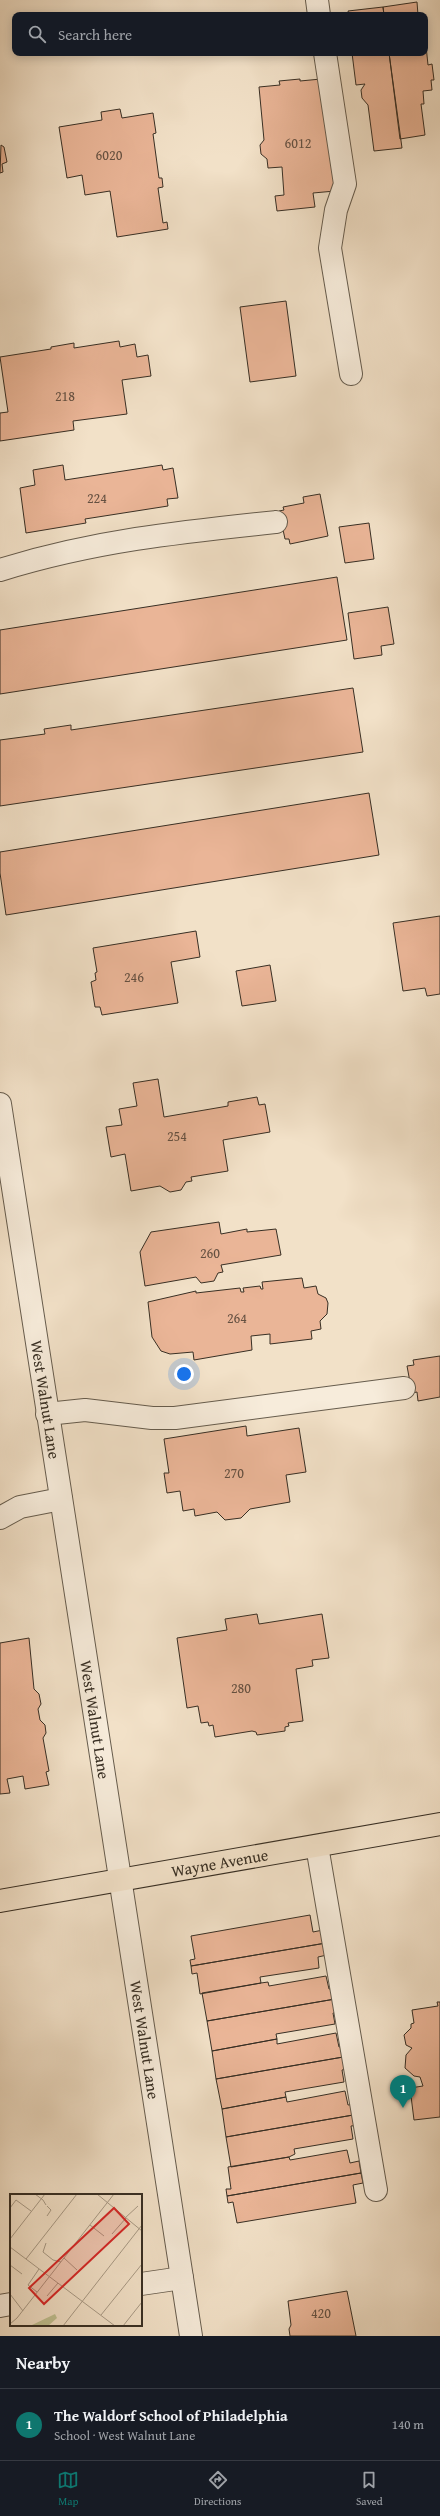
<!DOCTYPE html>
<meta charset="utf-8">
<style>
:root{--surface:#171b24;--page:#242831;--text:#f1f3f6;--muted:#9ea1a6;--line:#363941;--accent:#0f766e}
body{margin:0;font-family:"Gentium Book Plus",serif;background:var(--page);color:var(--text)}
.you{position:absolute;left:184px;top:1374px;width:14px;height:14px;margin:-10px;border:3px solid #fff;border-radius:50%;background:#1a73e8;box-shadow:0 0 0 6px #1a73e833}
.badge{display:grid;place-items:center;width:26px;height:26px;border-radius:50%;background:var(--accent);color:#fff;font-size:13px;font-weight:700}
.pin{position:absolute;translate:-50% -33px;filter:drop-shadow(0 1px 2px #0008)}
.pin::after{content:'';position:absolute;top:21px;width:14px;height:12px;background:inherit;clip-path:polygon(0 0,100% 0,50% 100%)}
.list{margin:0;padding:0;list-style:none}
h2{display:flex;justify-content:space-between;align-items:center;height:52px;margin:0;padding:0 16px;font-size:17px}
h2 small{font-size:13px;font-weight:400;color:var(--muted)}
.list li{display:grid;grid-template-columns:26px 1fr auto;gap:12px;align-items:center;box-sizing:border-box;height:72px;padding:0 16px;border-top:1px solid var(--line)}
.list b{display:block;font-size:15px;white-space:nowrap}
.list p{margin:0;font-size:13px;white-space:nowrap;color:var(--muted)}
.list em{font-size:13px;font-style:normal;color:var(--muted)}
.icon{flex:none;width:22px;height:22px;fill:none;stroke:currentColor;stroke-width:2;stroke-linecap:round;stroke-linejoin:round}
.map{position:relative;flex:none;width:440px;height:2336px;overflow:hidden}
.search{position:absolute;background:var(--surface);box-shadow:0 2px 10px #0003;left:12px;right:12px;top:12px;height:44px;display:flex;align-items:center;gap:10px;box-sizing:border-box;padding:0 14px;border-radius:8px;color:var(--muted);font-size:15px}
.sheet{height:124px;background:var(--surface)}
nav{display:flex;justify-content:space-around;align-items:center;box-sizing:border-box;height:56px;border-top:1px solid var(--line);background:var(--surface);font-size:11px;color:var(--muted)}
nav a{display:grid;justify-items:center;gap:2px}
nav .on{color:var(--accent)}
.map>svg:first-child{display:block}
.building{fill:#eab597;stroke:#382f24}
.lines{fill:none;stroke-linecap:round;stroke-linejoin:round}
.minor-casing{stroke:#665c4d;stroke-width:24}
.major-casing{stroke:#382f24;stroke-width:24}
.minor{stroke:#f7ecdb;stroke-width:22}
.major{stroke:#f2e1c8;stroke-width:22}
.labels{text-anchor:middle;stroke-width:3;stroke-linejoin:round;paint-order:stroke}
.number-label{font-size:14px;fill:#645041}
.street-label{font-size:16px;fill:#382f24;stroke:#f7ecdb}
.inset-road{fill:none;stroke:#a89a86;stroke-width:1}
.view{fill:#d62828;fill-opacity:0.15;stroke:#d62828;stroke-width:2}
.inset-edge{fill:none;stroke:#382f24;stroke-width:2}
</style>
<div class="map">
<svg width="440" height="2336" viewBox="0 0 440 2336">
<rect width="100%" height="100%" fill="#f2e1c8"/>
<filter id="stains"><feTurbulence type="fractalNoise" baseFrequency=".005" numOctaves="4"/><feColorMatrix values="0 0 0 0 .2 0 0 0 0 .09 0 0 0 0 .02 0 0 0 .5 -.17"/></filter>
<radialGradient id="worn" r=".72"><stop offset=".6" stop-color="#630" stop-opacity="0"/><stop offset="1" stop-color="#630" stop-opacity=".3"/></radialGradient>
<path class="building" d="M417,2L418,15H422H384L383,7Z
M383,7L384,15H349L348,11Z
M425,36L428,65L432,64L434,80H431L432,90L423,91L424,104H421L425,135L400,139L389,53H425Z
M352,53H389L402,148L374,151L368,105L362,98L361,90L365,84L356,85Z
M300,79V81L321,79L335,191L313,193L315,207L277,211L275,196L284,195L282,167L268,168L267,159L261,154L260,145L264,140L259,87L280,85L279,81Z
M120,109L122,118L153,113L156,133L153,134L159,178H162L163,187L158,188L163,223L167,222L168,229L117,237L110,191L85,195L82,175L67,178L59,127L102,120L101,112Z
M1,145L4,147L7,162L2,164L3,172L0,173Z
M286,301L296,376L250,382L240,307Z
M119,341L120,347L135,344L137,357L148,355L151,376L122,380L127,414L73,421L74,430L0,441V413L8,412L0,357L51,349V347L74,343V348Z
M63,465L65,480L162,465L163,470L173,468L178,498L167,499L168,506L85,519L86,523L26,533L20,488L35,485L33,470Z
M320,494L328,536L290,544L289,539H285L279,511L284,510L283,507L304,503L303,497Z
M369,523L374,559L345,563L339,527Z
M337,577L347,640L0,694V630Z
M388,607L394,644L381,646L382,655L354,659L348,613Z
M353,688L363,752L0,806V740L45,734L44,729L71,725V730Z
M369,793L379,855L6,915L0,873V852Z
M440,916V994L427,996L425,988L403,991L393,923Z
M196,931L200,957L171,962L178,1003L102,1015L100,1007H95L91,982L96,980L95,973L97,972L93,948Z
M270,965L276,1001L242,1006L236,971Z
M158,1079L164,1117L228,1106V1102L257,1097L259,1105L265,1104L270,1132L223,1140L228,1171L191,1177L192,1181L186,1182L181,1190L170,1192L160,1186L131,1191L125,1154L111,1157L106,1127L122,1125L119,1109L137,1106L133,1083Z
M219,1222L221,1234L247,1229V1232L276,1229L281,1255L221,1265L223,1272L218,1273L214,1281L201,1283L196,1277L145,1286L140,1252L151,1232Z
M302,1278L304,1288L316,1286L318,1294L326,1298L328,1303L327,1314L320,1321L321,1329L311,1331L312,1339L270,1344V1334L251,1336L252,1350L194,1360L193,1352L170,1354L161,1351L152,1337L148,1302L196,1291V1293L240,1288L241,1292H244L243,1288L260,1286L261,1289H263L262,1282Z
M440,1356V1397L418,1401L417,1392L412,1393L407,1366L414,1365L413,1360Z
M246,1426L247,1436L299,1428L306,1472L286,1475L290,1502L250,1509L241,1518L225,1520L217,1512L195,1516L194,1509L183,1511L180,1491L167,1493L164,1473H169L164,1439Z
M257,1614L259,1624L322,1614L329,1658L312,1660L313,1666L296,1669L303,1721L288,1723L289,1726L285,1727V1731L257,1735L256,1732L252,1731L215,1737L213,1725L209,1726L208,1722L201,1723L198,1706L187,1708L177,1638L227,1630L225,1619Z
M29,1638L34,1689L39,1694L41,1704L38,1709L40,1720L45,1725L46,1733L43,1738L49,1771L46,1772L49,1785L25,1789L23,1776L7,1779L10,1793L0,1794V1643Z
M310,1915L313,1932L323,1930L326,1943L191,1966L190,1960L195,1959L191,1936Z
M326,1943L327,1955L318,1957L319,1968L260,1977L261,1983L200,1994L197,1973L192,1974L191,1966Z
M326,1976L329,1989L339,1987L341,1998L207,2021L202,1993L261,1983L268,1982L269,1986Z
M341,1998L343,2012L333,2013L335,2024L276,2034L277,2039L212,2051L207,2021Z
M437,2002H440V2117L414,2120L410,2088L423,2086L420,2077L414,2076L405,2068L406,2055L412,2048L406,2045L404,2035L411,2028V2024L414,2023L412,2010L438,2006Z
M336,2033L339,2047L347,2045L349,2056L216,2079L212,2051L277,2039V2044Z
M349,2056L351,2068L342,2070L344,2082L285,2092L286,2097L222,2109L216,2079Z
M345,2091L348,2105L357,2104L359,2114L226,2137L222,2109L286,2097L287,2102Z
M359,2114L361,2125L351,2126L353,2139L294,2149L295,2154L289,2157L231,2167L226,2137Z
M347,2150L350,2163L359,2161L361,2173L227,2196L226,2189H231L228,2167L289,2157L290,2160Z
M361,2173L363,2183L353,2185L356,2203L237,2223L233,2202L228,2203L227,2196Z
M347,2291L356,2336H290L289,2329L291,2325L288,2301Z"/>
<g class="lines">
<defs>
<g id="minor">
<path d="M317,0L319,15"/>
<path d="M325,53L345,184L336,210L330,248L351,374"/>
<path d="M0,570C93,541 180,532 276,522"/>
<path id="s1" d="M0,1104L191,2336"/>
<path d="M47,1414L85,1410L152,1418H175L404,1388"/>
<path d="M0,1518L20,1507L61,1499"/>
<path d="M317,1846L376,2190"/>
<path d="M141,2284L182,2278"/>
<path d="M0,2306L11,2304"/>
</g>
<g id="major">
<path id="s2" d="M0,1901L440,1824"/>
</g>
</defs>
<use href="#minor" class="minor-casing"/>
<use href="#major" class="major-casing"/>
<use href="#minor" class="minor"/>
<use href="#major" class="major"/>
</g>
<g class="labels">
<g class="number-label">
<text x="298" y="148">6012</text>
<text x="109" y="160">6020</text>
<text x="65" y="401">218</text>
<text x="97" y="503">224</text>
<text x="134" y="982">246</text>
<text x="177" y="1141">254</text>
<text x="210" y="1258">260</text>
<text x="237" y="1323">264</text>
<text x="234" y="1478">270</text>
<text x="241" y="1693">280</text>
<text x="321" y="2318">420</text>
</g>
<g class="street-label">
<text dy="6" stroke="none"><textPath href="#s1" startOffset="299">West Walnut Lane</textPath></text>
<text dy="6" stroke="none"><textPath href="#s1" startOffset="623">West Walnut Lane</textPath></text>
<text dy="6" stroke="none"><textPath href="#s2" startOffset="223">Wayne Avenue</textPath></text>
<text dy="6" stroke="none"><textPath href="#s1" startOffset="947">West Walnut Lane</textPath></text>
</g>
</g>
<g transform="translate(10 2194)">
<rect width="132" height="132" fill="#f2e1c8"/>
<path d="M45,120L47,124L38,132L22,131Z" fill="#c0c192"/>
<path class="inset-road" d="M25,0L33,6L36,11M87,0L132,37M0,14L6,6L21,17M37,22L41,16L37,12M115,24L128,12M80,31L94,42M102,40L116,24M0,45L35,0M36,49L33,58L43,66L51,68M0,53L105,132M54,64L67,76M16,65L67,0M0,71L12,80M27,98L18,91L29,75M0,100L13,117M37,102L48,89M91,121L132,70M0,130L7,124L104,0M53,132L132,31M113,132L132,108"/>
<path class="view" d="M104,14L119,30L34,110L19,94Z"/>
<rect width="132" height="132" class="inset-edge"/>
</g>
<rect width="100%" height="100%" filter="url(#stains)"/>
<rect width="100%" height="100%" fill="url(#worn)"/>
</svg>
<div class="you"></div>
<div class="pin badge" style="left:403px;top:2108px">1</div>
<div class="search"><svg class="icon" aria-label="search" viewBox="0 0 24 24"><circle cx="10" cy="10" r="6"/><path d="M15 15l6 6"/></svg>Search here</div>
</div>
<section class="sheet">
<h2>Nearby<small></small></h2>
<ul class="list">
<li><span class="badge">1</span><div><b>The Waldorf School of Philadelphia</b><p>School · West Walnut Lane</p></div><em>140 m</em></li>
</ul>
</section>
<nav>
<a class="on"><svg class="icon" aria-label="map" viewBox="0 0 24 24"><path d="M3 6l6-2 6 2 6-2v14l-6 2-6-2-6 2zM9 4v14M15 6v14"/></svg>Map</a>
<a><svg class="icon" aria-label="directions" viewBox="0 0 24 24"><path d="M12 3l9 9-9 9-9-9zM9 14v-3h6M13 9l2 2-2 2"/></svg>Directions</a>
<a><svg class="icon" aria-label="saved" viewBox="0 0 24 24"><path d="M7 4h10v16l-5-4-5 4z"/></svg>Saved</a>
</nav>
